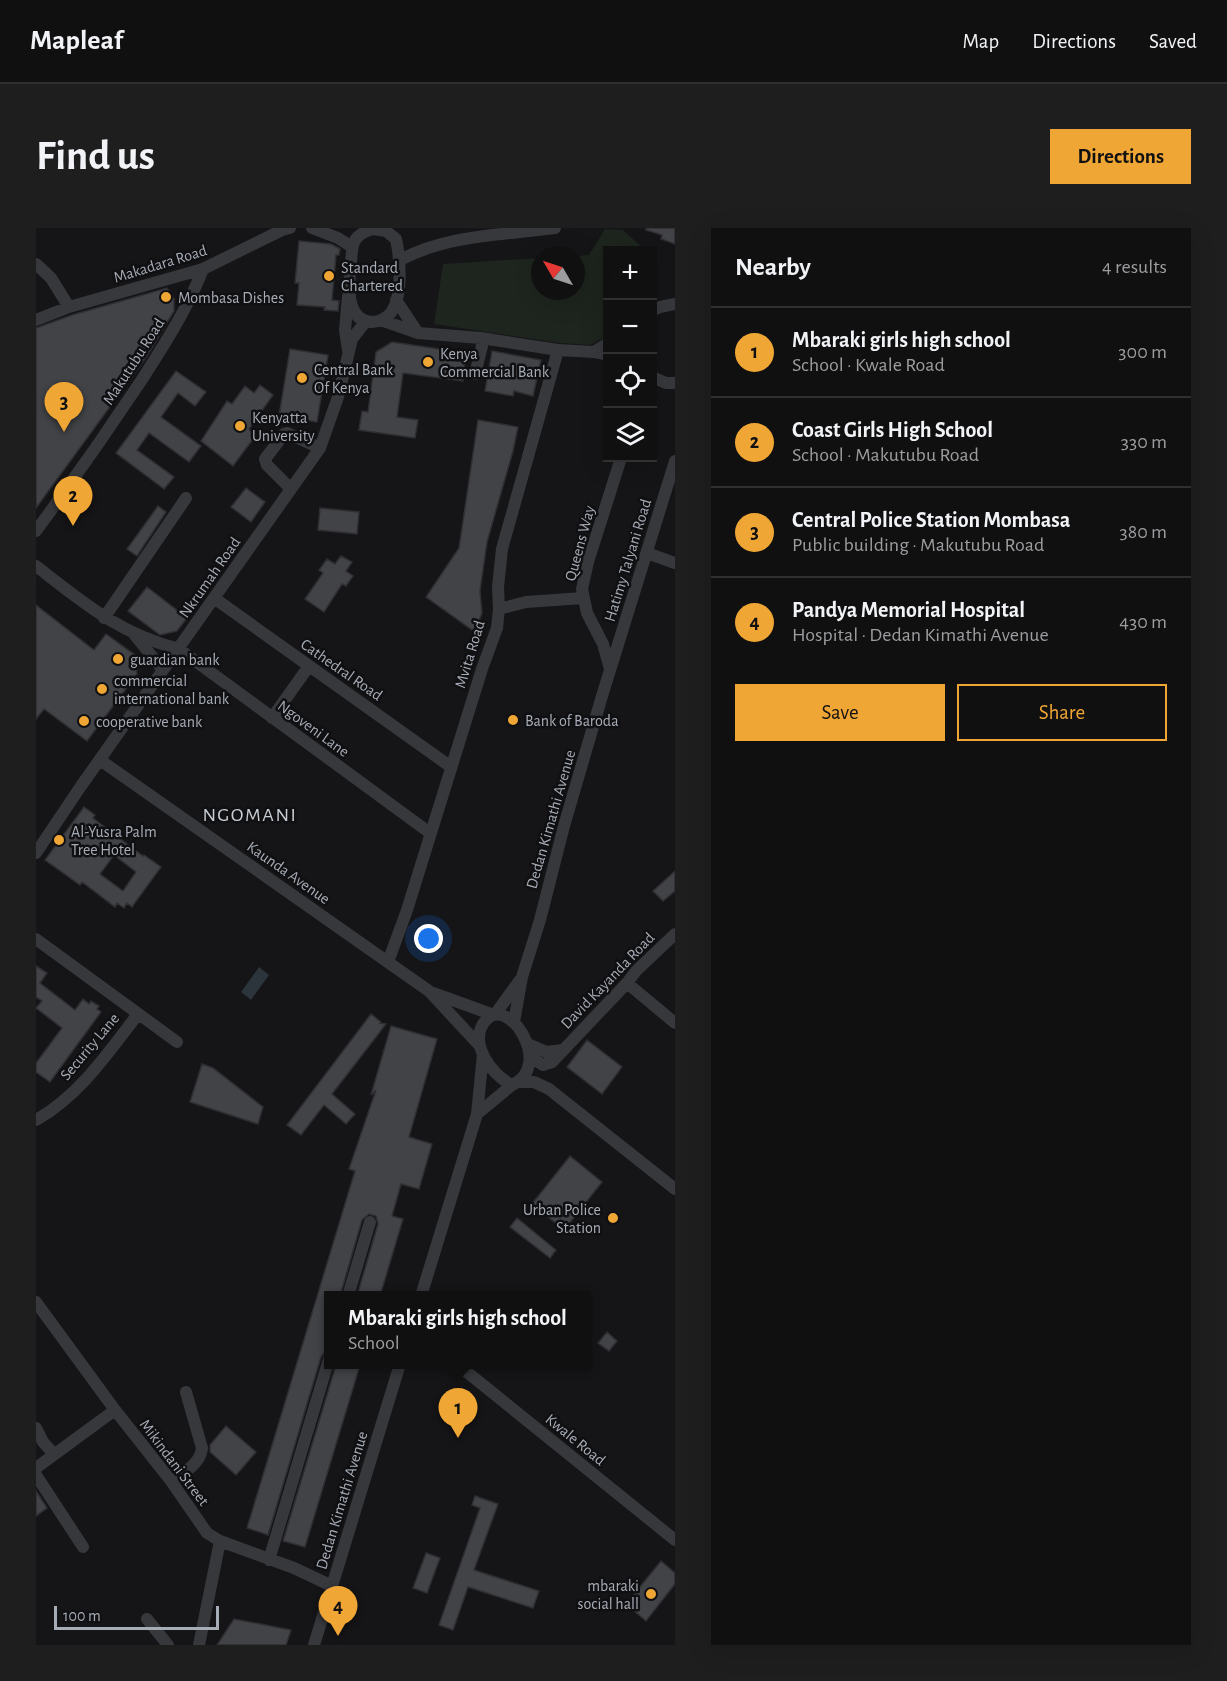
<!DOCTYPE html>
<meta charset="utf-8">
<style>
:root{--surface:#101011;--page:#1e1e1f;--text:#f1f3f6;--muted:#9c9d9f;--line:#303031;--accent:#f0a635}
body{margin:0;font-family:"Alegreya Sans",sans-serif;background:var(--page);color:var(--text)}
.controls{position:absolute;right:18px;top:18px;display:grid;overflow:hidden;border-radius:0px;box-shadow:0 6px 24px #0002}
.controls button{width:54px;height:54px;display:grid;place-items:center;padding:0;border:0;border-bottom:2px solid var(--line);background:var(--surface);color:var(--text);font:30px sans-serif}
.compass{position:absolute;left:495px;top:18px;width:54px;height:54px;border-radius:50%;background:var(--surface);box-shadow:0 6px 24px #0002;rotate:309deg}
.scale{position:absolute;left:18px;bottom:15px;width:165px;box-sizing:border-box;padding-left:6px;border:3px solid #a7adb7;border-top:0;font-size:16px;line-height:21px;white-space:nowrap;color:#a7adb7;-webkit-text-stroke:4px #101012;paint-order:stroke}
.you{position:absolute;left:393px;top:711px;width:21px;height:21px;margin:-15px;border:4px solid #fff;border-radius:50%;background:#1a73e8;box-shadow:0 0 0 9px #1a73e833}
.badge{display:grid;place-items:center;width:39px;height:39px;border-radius:50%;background:var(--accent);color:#111;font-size:20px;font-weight:700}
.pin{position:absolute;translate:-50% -50px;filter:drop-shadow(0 2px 3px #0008)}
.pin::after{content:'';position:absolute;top:32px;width:21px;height:18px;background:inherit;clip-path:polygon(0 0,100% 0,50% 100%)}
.popup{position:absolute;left:288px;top:1063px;width:267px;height:78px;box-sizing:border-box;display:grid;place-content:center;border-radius:0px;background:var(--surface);filter:drop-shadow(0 2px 4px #0005);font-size:20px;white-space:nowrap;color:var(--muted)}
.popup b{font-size:22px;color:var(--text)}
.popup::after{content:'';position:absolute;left:50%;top:100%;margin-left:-12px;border:12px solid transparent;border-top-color:var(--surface)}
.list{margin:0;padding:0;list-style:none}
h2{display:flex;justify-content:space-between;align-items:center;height:78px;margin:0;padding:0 24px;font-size:26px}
h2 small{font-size:20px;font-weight:400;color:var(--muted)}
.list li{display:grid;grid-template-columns:39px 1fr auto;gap:18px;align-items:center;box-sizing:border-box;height:90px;padding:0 24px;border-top:2px solid var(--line)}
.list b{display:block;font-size:22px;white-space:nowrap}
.list p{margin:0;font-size:20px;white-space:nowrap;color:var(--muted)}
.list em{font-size:20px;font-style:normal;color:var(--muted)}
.actions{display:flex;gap:12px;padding:18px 24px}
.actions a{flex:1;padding:14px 0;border:2px solid var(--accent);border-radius:0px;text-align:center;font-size:21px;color:var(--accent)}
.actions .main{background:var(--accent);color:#111}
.icon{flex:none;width:33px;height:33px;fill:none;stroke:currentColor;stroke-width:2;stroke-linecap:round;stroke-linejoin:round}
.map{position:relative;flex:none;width:639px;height:1417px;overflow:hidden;border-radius:0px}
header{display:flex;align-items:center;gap:36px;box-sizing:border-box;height:84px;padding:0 30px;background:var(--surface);border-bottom:2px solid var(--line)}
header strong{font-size:28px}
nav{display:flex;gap:33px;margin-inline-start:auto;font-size:21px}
.intro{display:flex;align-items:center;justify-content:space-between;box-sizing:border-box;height:144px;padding:0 36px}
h1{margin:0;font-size:42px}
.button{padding:15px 27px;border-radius:0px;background:var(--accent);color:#111;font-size:21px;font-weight:700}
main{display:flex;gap:36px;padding:0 36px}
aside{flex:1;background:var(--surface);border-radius:0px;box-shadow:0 6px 24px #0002}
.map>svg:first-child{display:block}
.green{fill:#1d251e}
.water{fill:#2b353b}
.building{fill:#414347;stroke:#2f2f33;stroke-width:1.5;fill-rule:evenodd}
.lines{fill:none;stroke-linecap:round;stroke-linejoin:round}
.minor{stroke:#36383c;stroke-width:12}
.poi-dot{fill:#f0a635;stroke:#101012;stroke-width:2}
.labels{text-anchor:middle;stroke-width:5;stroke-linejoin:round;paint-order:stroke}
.street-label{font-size:16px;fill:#a7adb7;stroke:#101012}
.poi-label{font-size:16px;fill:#a7adb7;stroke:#101012;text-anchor:start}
.quarter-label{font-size:20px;letter-spacing:1.5px;fill:#c8ccd3;stroke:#101012}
</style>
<header>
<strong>Mapleaf</strong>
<nav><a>Map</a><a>Directions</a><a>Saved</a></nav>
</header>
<div class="intro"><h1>Find us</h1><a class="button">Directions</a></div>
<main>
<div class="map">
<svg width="639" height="1417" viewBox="0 0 639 1417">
<rect width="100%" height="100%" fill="#151517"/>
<path class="green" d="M569,1L587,2L609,22H572L571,108L554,117L524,115L398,96L407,36L504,30V63H540V28L553,27Z"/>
<path class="water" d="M223,739L233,747L215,772L205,764Z"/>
<path class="building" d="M610,0H639V16L625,11L626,7L610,2Z
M263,13L295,16L304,21L303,27H300L296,72L303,73L302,83L288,82L289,79L261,77L263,55H259Z
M131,60L138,71V83L111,128L0,280V100L36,87Z
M356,114L416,123L415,132L429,134L427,153L367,145L361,189L382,192L379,210L323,202L326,183L332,184L340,124Z
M254,121L292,127L281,194L243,188Z
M456,123L505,132L497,168L478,163L477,168L449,163Z
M140,143L170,164L159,178L142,165L125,189L165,218L153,234L113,205L101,222L138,249L128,261L80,225Z
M224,157L237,167L213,201L220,207L197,238L165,213L191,173L196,176L209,158L218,165Z
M442,192L482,199L477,223L451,314L444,363L446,385L439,404L390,369L423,320Z
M210,260L229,274L215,294L195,279Z
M122,278L130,284L101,328L91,321Z
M284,280L323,284L321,306L282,302Z
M305,328L316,334L310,343L317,348L310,358L306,356L288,384L269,371L287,345L283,342L291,331L299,336Z
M111,359L151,390L141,403L124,407L92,383Z
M0,377L58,422L70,406L99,427L101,446L51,513L8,481L0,491Z
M48,579L59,587L57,590L107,628L108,627L125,639L96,679L91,675L88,680L81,675L79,679L46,654L44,657L9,632ZM78,627L100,644L87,663L64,646Z
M639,643V663L627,673L617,663Z
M0,738L11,745L4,755L39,782L47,771L53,776L55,773L63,778L61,781L65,784L14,854L0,844V835L26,800L0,780L6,773L0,769Z
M335,786L345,794L344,795L350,796L296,866L319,886L310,896L288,877L265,907L251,897Z
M355,798L401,811L373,909L396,916L383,961L365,956L356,988L367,991L344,1068H321L342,996L340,988L333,986L326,992L304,1068H293V1111L289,1124L285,1129L232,1307L211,1300L319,943L313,941L340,862L335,867Z
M551,812L586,839L566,866L531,839Z
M166,836L177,840L227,879L222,896L154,874Z
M534,928L566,954L528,1002L496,976Z
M481,990L520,1022L514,1030L474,999Z
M571,1104L581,1113L573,1123L562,1115Z
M300,1137H324L269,1319L247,1313Z
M190,1198L220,1224L200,1247L174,1224V1217Z
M0,1263L11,1280L0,1288Z
M439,1268L462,1276L438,1342L503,1363L497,1380L432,1359L417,1402L403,1397L444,1280L436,1277Z
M390,1325L404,1330L391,1365L377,1360Z
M625,1333L639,1345V1356L610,1393L590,1376Z
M198,1391L255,1402L250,1417H181Z"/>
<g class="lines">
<path class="minor" d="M276,0L302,10L316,19
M337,1L350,3L360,11C364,30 367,66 356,83C352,90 343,94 336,94C308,93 313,53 315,36C316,16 316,7 337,1Z
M364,32C411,7 466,7 519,0
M0,36L15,50L33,79
M360,72L382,105
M616,83L624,79L639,76
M0,92L33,79L167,41L246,2L254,0
M345,92L382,105L445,110L522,122L558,124L572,127
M312,122L309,102L312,68
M558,124L572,115
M439,146L446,118L445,110
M616,149L630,155H639
M255,261L231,237L229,231L248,206L251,205L284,220
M0,303C36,254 71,204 105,153C128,117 151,82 167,41
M611,325L639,335
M0,338C48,375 82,405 143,421L394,605
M178,370L415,539
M463,381L490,374L547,370
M68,390L150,270
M98,406L127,442
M574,441L567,416L551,385L546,361L552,334L585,230
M236,490L273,438
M64,532L393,763L443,817
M0,625L45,558L284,220L302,169L316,111L330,93
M0,711L141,814
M352,734L371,682L446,441L461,400L463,381L462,359L466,321L522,122
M591,755L639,795
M397,765L455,786
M460,785L484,752
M478,794L486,749L504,692L528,598L566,468L639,233
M492,816L510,824L527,822
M494,829L507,837L516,834L591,755L600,743L639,706
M483,854H498L513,861L639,961
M441,886L476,857C519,838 472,766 450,792C431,813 455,847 476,857
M0,892C44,867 72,825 102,786
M312,1068L334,994
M385,1068L441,886L447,826
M0,1074L79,1182L135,1253L171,1305L184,1313L258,1340L296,1358
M421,1136L639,1312
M0,1200L7,1214L18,1226
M0,1240L79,1182
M0,1247L47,1319
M135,1253C148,1244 164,1237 166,1220L150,1164
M233,1332L293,1131
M111,1391L132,1417
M163,1417L184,1313
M278,1417L364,1136"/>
</g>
<g class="poi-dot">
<circle cx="293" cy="48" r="6"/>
<circle cx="130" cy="69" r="6"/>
<circle cx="392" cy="134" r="6"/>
<circle cx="266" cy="150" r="6"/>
<circle cx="204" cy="198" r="6"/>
<circle cx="82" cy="431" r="6"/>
<circle cx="66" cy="461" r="6"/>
<circle cx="477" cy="492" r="6"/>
<circle cx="48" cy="493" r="6"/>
<circle cx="23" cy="612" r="6"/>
<circle cx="577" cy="990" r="6"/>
<circle cx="615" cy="1366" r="6"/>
</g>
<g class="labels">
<g class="street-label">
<text transform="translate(124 35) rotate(-17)" y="6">Makadara Road</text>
<text transform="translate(97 133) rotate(-57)" y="6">Makutubu Road</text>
<text transform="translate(543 315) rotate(-75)" y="6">Queens Way</text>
<text transform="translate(591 332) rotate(-73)" y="6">Hatimy Talyani Road</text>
<text transform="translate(173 349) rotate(-55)" y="6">Nkrumah Road</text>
<text transform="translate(433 426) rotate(-73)" y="6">Mvita Road</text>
<text transform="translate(306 441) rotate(35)" y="6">Cathedral Road</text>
<text transform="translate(278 500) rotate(36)" y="6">Ngoveni Lane</text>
<text transform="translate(514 591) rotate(-74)" y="6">Dedan Kimathi Avenue</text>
<text transform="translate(253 644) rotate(35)" y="6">Kaunda Avenue</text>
<text transform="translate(571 752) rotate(-46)" y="6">David Kayanda Road</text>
<text transform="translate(53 818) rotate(-50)" y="6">Security Lane</text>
<text transform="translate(540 1211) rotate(39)" y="6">Kwale Road</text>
<text transform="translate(139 1234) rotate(53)" y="6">Mikindani Street</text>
<text transform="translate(305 1272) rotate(-73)" y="6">Dedan Kimathi Avenue</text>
</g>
<g class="poi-label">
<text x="305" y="45">Standard<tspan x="305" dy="18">Chartered</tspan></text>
<text x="142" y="75">Mombasa Dishes</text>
<text x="404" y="131">Kenya<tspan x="404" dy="18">Commercial Bank</tspan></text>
<text x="278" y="147">Central Bank<tspan x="278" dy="18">Of Kenya</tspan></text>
<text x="216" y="195">Kenyatta<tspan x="216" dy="18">University</tspan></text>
<text x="94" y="437">guardian bank</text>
<text x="78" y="458">commercial<tspan x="78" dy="18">international bank</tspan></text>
<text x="489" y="498">Bank of Baroda</text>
<text x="60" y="499">cooperative bank</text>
<text x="35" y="609">Al-Yusra Palm<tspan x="35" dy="18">Tree Hotel</tspan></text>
<text x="565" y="987" text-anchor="end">Urban Police<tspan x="565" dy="18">Station</tspan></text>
<text x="603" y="1363" text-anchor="end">mbaraki<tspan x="603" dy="18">social hall</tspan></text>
</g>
<g class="quarter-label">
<text x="214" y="593">NGOMANI</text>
</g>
</g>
</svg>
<div class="controls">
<button>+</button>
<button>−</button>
<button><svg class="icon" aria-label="locate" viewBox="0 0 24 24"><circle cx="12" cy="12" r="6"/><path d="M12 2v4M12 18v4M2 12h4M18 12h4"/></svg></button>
<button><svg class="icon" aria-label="layers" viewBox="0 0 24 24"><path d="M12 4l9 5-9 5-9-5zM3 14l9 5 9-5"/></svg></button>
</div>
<svg class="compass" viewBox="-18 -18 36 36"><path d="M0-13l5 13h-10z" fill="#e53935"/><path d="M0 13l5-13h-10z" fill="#9c9d9f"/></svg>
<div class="scale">100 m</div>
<div class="you"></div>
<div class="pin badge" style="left:422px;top:1210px">1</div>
<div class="popup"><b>Mbaraki girls high school</b>School</div>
<div class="pin badge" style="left:37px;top:298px">2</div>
<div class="pin badge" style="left:28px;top:204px">3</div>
<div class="pin badge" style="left:302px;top:1408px">4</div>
</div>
<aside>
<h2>Nearby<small>4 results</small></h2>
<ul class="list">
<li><span class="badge">1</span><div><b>Mbaraki girls high school</b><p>School · Kwale Road</p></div><em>300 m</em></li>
<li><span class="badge">2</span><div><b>Coast Girls High School</b><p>School · Makutubu Road</p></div><em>330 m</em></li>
<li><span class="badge">3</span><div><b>Central Police Station Mombasa</b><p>Public building · Makutubu Road</p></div><em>380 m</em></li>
<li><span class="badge">4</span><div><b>Pandya Memorial Hospital</b><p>Hospital · Dedan Kimathi Avenue</p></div><em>430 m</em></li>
</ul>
<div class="actions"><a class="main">Save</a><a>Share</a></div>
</aside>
</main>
